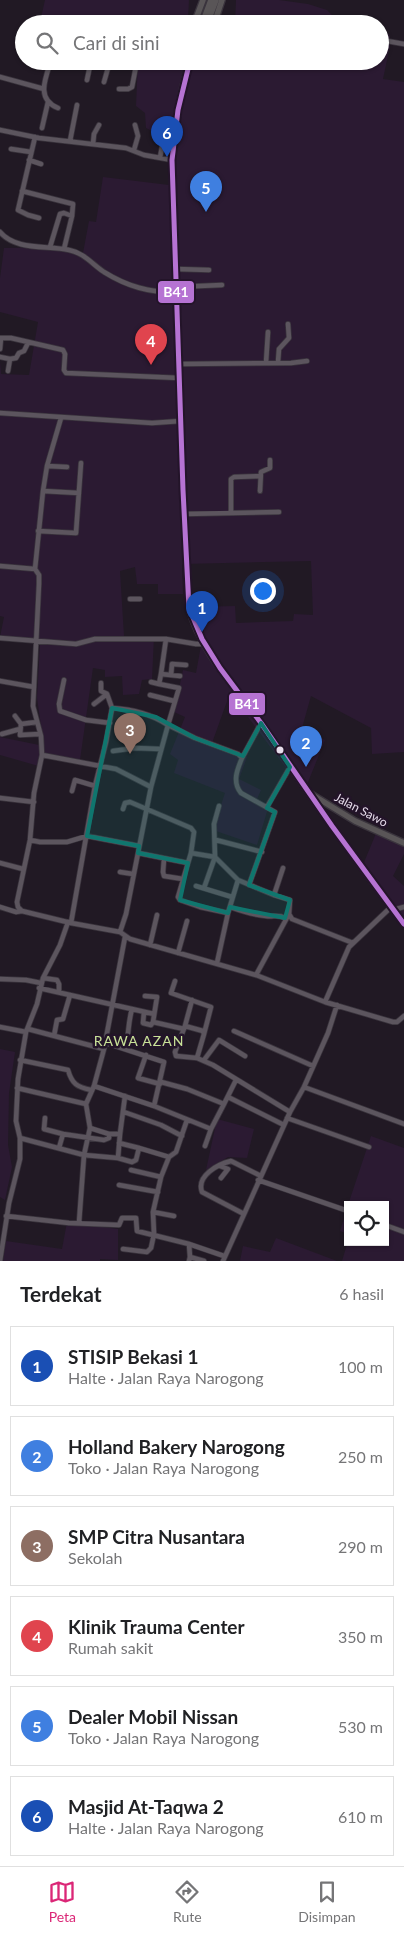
<!DOCTYPE html>
<html lang="id">
<meta charset="utf-8">
<style>
:root{--surface:#fff;--page:#f2f2f2;--text:#202124;--muted:#757577;--line:#e0e0e0;--accent:#db2777}
body{margin:0;font-family:Lato,sans-serif;background:var(--page);color:var(--text)}
.controls{position:absolute;right:15px;bottom:15px;display:grid;overflow:hidden;border-radius:0px;box-shadow:0 1px 4px #0004}
.controls button{width:45px;height:45px;display:grid;place-items:center;padding:0;border:0;border-bottom:1px solid var(--line);background:var(--surface);color:var(--text);font:25px sans-serif}
.you{position:absolute;left:262px;top:590px;width:18px;height:18px;margin:-12px;border:4px solid #fff;border-radius:50%;background:#1a73e8;box-shadow:0 0 0 8px #1a73e833}
.badge{display:grid;place-items:center;width:32px;height:32px;border-radius:50%;background:var(--accent);color:#fff;font-size:16px;font-weight:700}
.pin{position:absolute;translate:-50% -41px;filter:drop-shadow(0 1px 2px #0008)}
.pin::after{content:'';position:absolute;top:26px;width:18px;height:15px;background:inherit;clip-path:polygon(0 0,100% 0,50% 100%)}
.list{margin:0;padding:0;list-style:none}
h2{display:flex;justify-content:space-between;align-items:center;height:65px;margin:0;padding:0 20px;font-size:21px}
h2 small{font-size:16px;font-weight:400;color:var(--muted)}
.list li{display:grid;grid-template-columns:32px 1fr auto;gap:15px;align-items:center;box-sizing:border-box;height:80px;margin:0 10px 10px;padding:0 10px;border:1px solid var(--line);border-radius:0px}
.list b{display:block;font-size:19px;white-space:nowrap}
.list p{margin:0;font-size:16px;white-space:nowrap;color:var(--muted)}
.list em{font-size:16px;font-style:normal;color:var(--muted)}
.icon{flex:none;width:28px;height:28px;fill:none;stroke:currentColor;stroke-width:2;stroke-linecap:round;stroke-linejoin:round}
.map{position:relative;flex:none;width:404px;height:1261px;overflow:hidden}
.search{position:absolute;background:var(--surface);box-shadow:0 1px 4px #0004;left:15px;right:15px;top:15px;height:55px;display:flex;align-items:center;gap:12px;box-sizing:border-box;padding:0 18px;border-radius:28px;color:var(--muted);font-size:19px}
.sheet{height:605px;background:var(--surface)}
nav{display:flex;justify-content:space-around;align-items:center;box-sizing:border-box;height:70px;border-top:1px solid var(--line);background:var(--surface);font-size:14px;color:var(--muted)}
nav a{display:grid;justify-items:center;gap:2px}
nav .on{color:var(--accent)}
.map>svg:first-child{display:block}
.built{fill:#2b1a32}
.lines{fill:none;stroke-linecap:round;stroke-linejoin:round}
.minor-casing{stroke:#3a343d;stroke-width:6}
.major-casing{stroke:#3a343d;stroke-width:8}
.minor{stroke:#5c555e;stroke-width:4.5}
.major{stroke:#595557;stroke-width:5.5}
.bus-1-casing{stroke:#231429;stroke-width:9}
.bus-1{stroke:#b673d3;stroke-width:5}
.marked{fill:#0f766e;fill-opacity:0.2;stroke:#0f766e;stroke-width:4;stroke-linejoin:round}
.bus-dot{fill:#e7ddec;stroke:#231429;stroke-width:2}
.labels{text-anchor:middle;stroke-width:5;stroke-linejoin:round;paint-order:stroke}
.street-label{font-size:12px;fill:#e7ddec;stroke:#231429}
.neighbourhood-label{font-size:14px;letter-spacing:1px;fill:#c9e298;stroke:#231429}
.line-badge{stroke:#231429;stroke-width:2}
.badge-label{font-size:14px;text-anchor:middle;font-weight:bold;fill:#fff}
</style>
<div class="map">
<svg width="404" height="1261" viewBox="0 0 404 1261">
<rect width="100%" height="100%" fill="#211924"/>
<path class="built" d="M45,0H189L188,19L179,24H111L86,17L85,24H63L41,18Z
M236,0H279L308,4L327,10L341,24H235Z
M380,33L389,34L391,41L383,79L404,82V752L372,754L371,728L311,696L302,728L325,740L304,792L230,693L212,743L247,757L239,779L261,790L257,799L269,805L257,845L216,831L215,823L225,793L174,773L178,760L170,754L185,717L174,712L183,670L196,673L204,629L195,607L235,606L236,623L293,621L294,614L313,615L311,561L182,564L183,594H158V584H137L135,567L120,571L124,636H154L152,679L142,680L139,694L123,695L122,676L105,677V670L93,668L80,760L45,755L42,767L0,755V737L44,746L37,698L40,643L0,637L4,617L0,616V362L1,374L29,375L38,322L0,312V278L4,248L66,247L83,253L89,221L96,222L103,177L169,185L168,139L146,128L145,113L136,106L138,61H380Z
M377,831L404,845V854L393,876L404,886V929L360,872Z
M0,1049L15,1052L9,1093L8,1145L12,1167L5,1200L0,1197Z
M217,1119L254,1129L247,1158L228,1157L206,1170Z
M371,1136L404,1148V1261H342L348,1241V1242H385V1205H348Z
M348,1206V1234L340,1231Z
M67,1222L118,1229V1260L100,1259V1261H3L6,1241L62,1249Z
M276,1238L337,1261H240L243,1246L270,1252Z"/>
<g class="lines">
<defs>
<path id="minor" d="M182,24L197,16
M387,41L404,44
M51,61C45,79 36,99 58,108
M0,77L44,89
M87,80L91,61
M104,82L110,61
M119,89H128L132,87L137,61
M42,128L48,102
M0,130L39,138L126,148L144,155L172,160
M35,137L18,210L28,215L39,218
M70,141L77,105
M93,144L94,134L99,125
M11,149L31,152
M134,150L138,136L135,125
M160,158L164,135
M29,160L41,164
M22,191L73,204L72,216L64,249
M0,232C16,251 47,245 69,250C84,253 92,264 104,272C128,287 149,292 177,293
M50,247L60,214L64,213L72,216
M176,269L209,270
M176,287L222,285
M0,338H11L63,350L65,354L64,370L66,373L180,378
M0,349L1,338
M0,357L10,359L8,371
M10,359L16,358L19,353L24,351L28,343
M278,362L279,349L289,338L288,324
M266,363L268,332
M180,364L291,363L307,361
M0,413L152,423L181,421
M61,418L47,466L43,491L35,569L39,575V584L33,706L41,736L42,755L34,793L30,840L17,902L18,907L22,911L71,923L120,932L126,914L151,787L168,725L195,738L238,754L242,758L261,723
M47,466L67,467
M43,491L79,493
M260,491L261,472L270,468V460
M231,513V479L234,477L260,476
M184,514L279,512
M38,531L76,533L81,463
M0,566L35,569
M130,599H140
M0,638L76,644L95,639H166L196,644H204
M166,639L161,674L180,676
M171,675L172,664L186,665
M64,680L59,704L60,711L86,720L110,723
M0,681L34,687
M151,682L159,684L161,674
M101,683V691L107,694L112,708
M150,695L174,701
M94,704L107,694
M15,716L21,724L37,722
M21,724L20,735L40,734
M2,734L20,729
M113,751L135,748L160,749
M42,755L116,769L151,787
M242,758C237,770 232,782 241,793L275,812L249,885
M72,791L75,780L95,786
M0,798L34,802
M267,807L290,767
M123,809L125,803L130,802L191,828L194,832L191,853
M30,840L40,842H67L87,836L139,846
M216,840L262,852
M138,853L188,863L191,853L215,857L238,880L274,895L290,900L289,914L292,919L353,943
M164,859L163,872L164,876L183,879
M0,863L23,869
M188,863L178,897L180,900L200,907L228,913
M120,872L133,874
M196,886L232,897
M204,888L215,857L214,824L219,806
M274,895L283,868
M0,907L16,912L22,911
M230,907C241,911 254,915 266,916C274,917 278,914 285,918
M393,910L404,907
M71,923L95,786L106,742L112,708C132,709 151,714 168,725L179,688L159,684
M120,932L130,939L256,975L325,1002L393,1022H397L404,1016
M150,945L157,915
M178,953L187,921
M217,963L228,913L238,880
M256,975L289,914
M43,978L57,980L59,984V992
M0,979L26,980L41,983
M175,981L171,993L211,1007L204,1034
M39,988L154,1014
M145,996L157,997L153,1022L184,1029
M325,1002L349,947L391,907
M144,1012L143,1023L151,1025L153,1022
M185,1026L192,1000
M0,1027L26,1032
M28,1029L104,1049
M234,1031L313,1066
M54,1036L57,1020L63,1019L70,995
M106,1043L164,1062L154,1106
M125,1049C129,1036 128,1022 132,1009
M146,1055L138,1078L160,1084
M197,1058L204,1034L203,1031L185,1026L175,1052L176,1056L197,1058L213,1065L290,1112
M20,1060L68,1070C72,1084 77,1087 91,1090
M204,1060L219,1040L245,1056
M161,1082L187,1089L224,1104L236,1080
M94,1086L154,1106L211,1129L205,1146
M304,1087L404,1124
M17,1088L86,1104L94,1086L104,1049L125,937
M228,1097L284,1125
M86,1104L90,1128L109,1134
M124,1112L161,1125L182,1136
M45,1118L44,1129L63,1134
M287,1118L369,1147
M211,1129L224,1104
M20,1138L84,1155L118,1158L132,1162L136,1160L139,1148L169,1157
M119,1143L139,1148
M59,1148L63,1134L104,1140L109,1138V1134H120L125,1096
M169,1157L176,1152L187,1120
M118,1158L120,1134
M220,1166L228,1169L221,1178
M131,1170L161,1177
M258,1180L348,1211
M119,1185L158,1192
M153,1212L174,1216
M244,1214L202,1192C196,1176 218,1164 231,1161L261,1176
M6,1216L69,1223L119,1225L122,1218H136L137,1231L189,1244L224,1256
M79,1223L84,1155L90,1128
M385,1225L404,1232
M189,1244L190,1257
M123,1249L147,1252L151,1248L154,1234L153,1212L161,1177L169,1157
M0,1261L9,1203L20,1159V1138L16,1121L18,1079L26,1032L37,1004L43,978L60,945L68,922
M189,1261L190,1257L204,1261
M223,1261L290,1112L304,1087L328,1033L337,1005"/>
<path id="major" d="M194,24L203,0
M202,24L211,0
M207,24L216,0
M214,24L222,0
M190,61C180,94 174,126 172,160L183,490L189,608C201,652 235,686 261,723C271,737 281,753 291,767C327,820 365,872 404,924
M311,794L355,821L404,843"/>
</defs>
<use href="#minor" class="minor-casing"/>
<use href="#major" class="major-casing"/>
<use href="#minor" class="minor"/>
<use href="#major" class="major"/>
<defs>
<path id="bus-1" d="M190,61L178,110L172,160L183,490L189,608L202,639L220,668L261,723L332,826L404,924"/>
</defs>
<use href="#bus-1" class="bus-1-casing"/>
<use href="#bus-1" class="bus-1"/>
</g>
<path class="marked" d="M112,708L156,717L195,738L243,756L261,723L290,767L267,808L275,812L249,885L290,900L285,918L230,907L228,913L180,900L188,863L138,853L139,846L87,836Z"/>
<circle class="bus-dot" cx="280" cy="750" r="4.5"/>
<g class="labels">
<g class="street-label">
<text transform="translate(361 810) rotate(28)" y="4">Jalan Sawo</text>
</g>
<g class="neighbourhood-label">
<text x="139" y="1046">RAWA AZAN</text>
</g>
</g>
<g class="line-badge">
<rect x="157" y="280" width="38" height="24" rx="5" fill="#b673d3"/>
<rect x="228" y="692" width="38" height="24" rx="5" fill="#b673d3"/>
</g>
<g class="badge-label">
<text x="176" y="297">B41</text>
<text x="247" y="709">B41</text>
</g>
</svg>
<div class="controls">
<button><svg class="icon" aria-label="locate" viewBox="0 0 24 24"><circle cx="12" cy="12" r="6"/><path d="M12 2v4M12 18v4M2 12h4M18 12h4"/></svg></button>
</div>
<div class="you"></div>
<div class="pin badge" style="left:202px;top:632px;background:#1a4fb4">1</div>
<div class="pin badge" style="left:306px;top:767px;background:#3f7fe0">2</div>
<div class="pin badge" style="left:130px;top:754px;background:#8d6e63">3</div>
<div class="pin badge" style="left:151px;top:365px;background:#e0444e">4</div>
<div class="pin badge" style="left:206px;top:212px;background:#3f7fe0">5</div>
<div class="pin badge" style="left:167px;top:157px;background:#1a4fb4">6</div>
<div class="search"><svg class="icon" aria-label="search" viewBox="0 0 24 24"><circle cx="10" cy="10" r="6"/><path d="M15 15l6 6"/></svg>Cari di sini</div>
</div>
<section class="sheet">
<h2>Terdekat<small>6 hasil</small></h2>
<ul class="list">
<li><span class="badge" style="background:#1a4fb4">1</span><div><b>STISIP Bekasi 1</b><p>Halte · Jalan Raya Narogong</p></div><em>100 m</em></li>
<li><span class="badge" style="background:#3f7fe0">2</span><div><b>Holland Bakery Narogong</b><p>Toko · Jalan Raya Narogong</p></div><em>250 m</em></li>
<li><span class="badge" style="background:#8d6e63">3</span><div><b>SMP Citra Nusantara</b><p>Sekolah</p></div><em>290 m</em></li>
<li><span class="badge" style="background:#e0444e">4</span><div><b>Klinik Trauma Center</b><p>Rumah sakit</p></div><em>350 m</em></li>
<li><span class="badge" style="background:#3f7fe0">5</span><div><b>Dealer Mobil Nissan</b><p>Toko · Jalan Raya Narogong</p></div><em>530 m</em></li>
<li><span class="badge" style="background:#1a4fb4">6</span><div><b>Masjid At-Taqwa 2</b><p>Halte · Jalan Raya Narogong</p></div><em>610 m</em></li>
</ul>
</section>
<nav>
<a class="on"><svg class="icon" aria-label="map" viewBox="0 0 24 24"><path d="M3 6l6-2 6 2 6-2v14l-6 2-6-2-6 2zM9 4v14M15 6v14"/></svg>Peta</a>
<a><svg class="icon" aria-label="directions" viewBox="0 0 24 24"><path d="M12 3l9 9-9 9-9-9zM9 14v-3h6M13 9l2 2-2 2"/></svg>Rute</a>
<a><svg class="icon" aria-label="saved" viewBox="0 0 24 24"><path d="M7 4h10v16l-5-4-5 4z"/></svg>Disimpan</a>
</nav>
